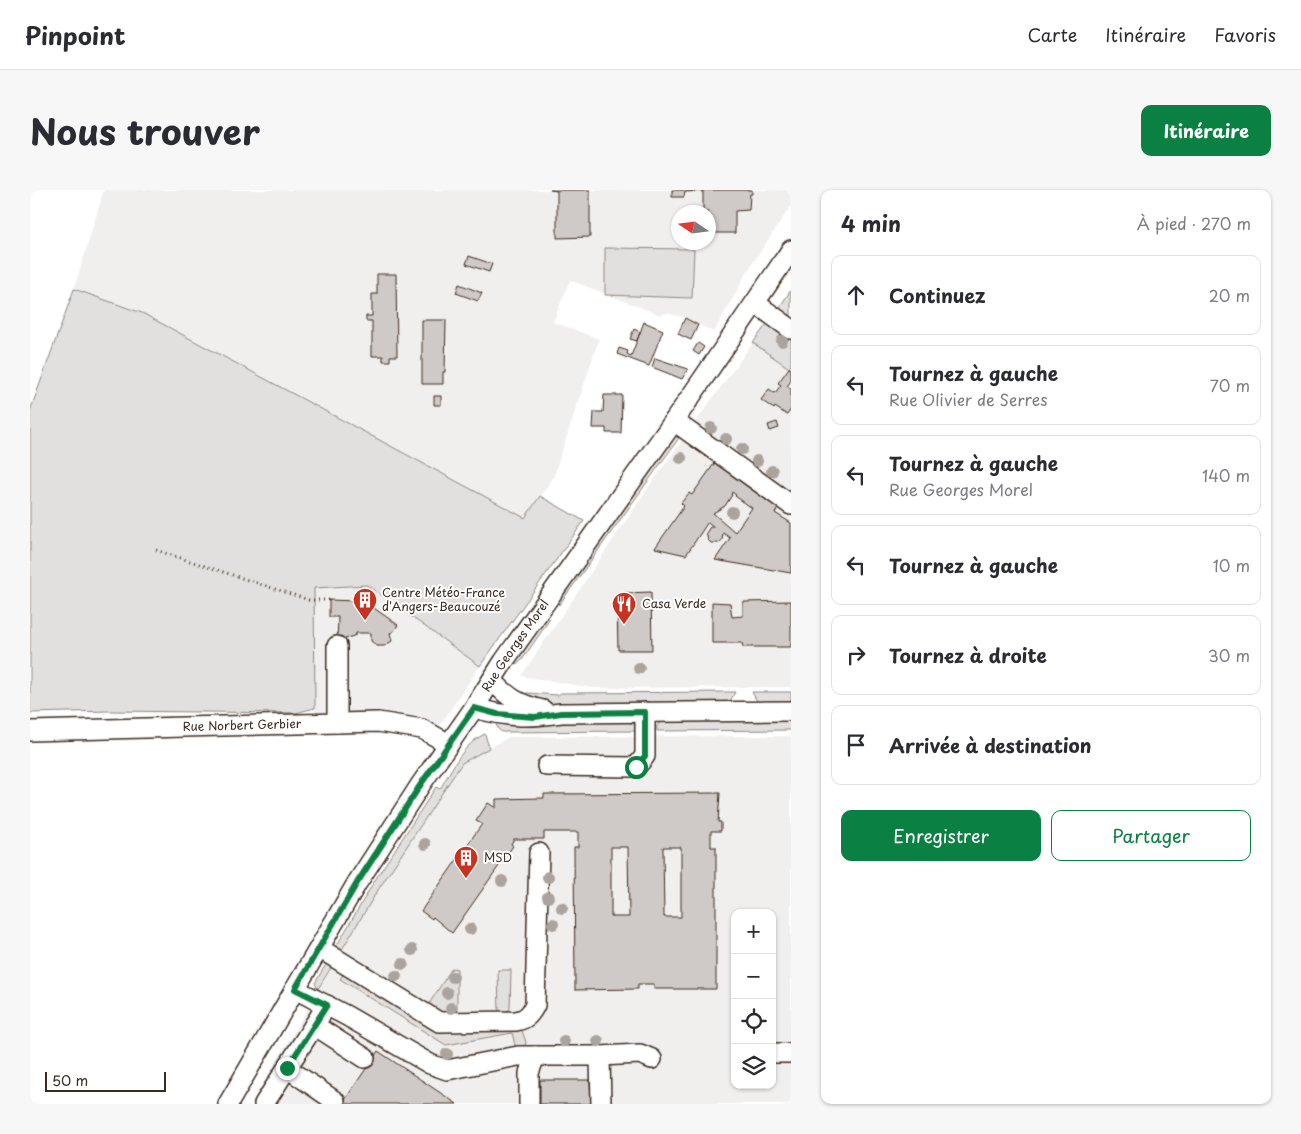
<!DOCTYPE html>
<html lang="fr">
<meta charset="utf-8">
<style>
:root{--surface:#fff;--page:#f7f7f7;--text:#2b2b33;--muted:#7c7c81;--line:#e1e1e2;--accent:#0b8043}
body{margin:0;font-family:"Playpen Sans",sans-serif;background:var(--page);color:var(--text)}
.controls{position:absolute;right:15px;bottom:15px;display:grid;overflow:hidden;border-radius:10px;box-shadow:0 1px 4px #0004}
.controls button{width:45px;height:45px;display:grid;place-items:center;padding:0;border:0;border-bottom:1px solid var(--line);background:var(--surface);color:var(--text);font:25px sans-serif}
.compass{position:absolute;left:641px;top:15px;width:45px;height:45px;border-radius:50%;background:var(--surface);box-shadow:0 1px 4px #0004;rotate:283deg}
.scale{position:absolute;left:15px;bottom:12px;width:121px;box-sizing:border-box;padding-left:5px;border:2px solid #3b2a1e;border-top:0;font-size:14px;line-height:18px;white-space:nowrap;color:#3b2a1e;-webkit-text-stroke:4px #fff;paint-order:stroke}
.stop{position:absolute;width:15px;height:15px;margin:-11px;border:4px solid #0b8043;border-radius:50%;background:#fff}
.stop.end{background:#0b8043;border-color:#fff;box-shadow:0 1px 5px #0008}
.list{margin:0;padding:0;list-style:none}
h2{display:flex;justify-content:space-between;align-items:center;height:65px;margin:0;padding:0 20px;font-size:21px}
h2 small{font-size:16px;font-weight:400;color:var(--muted)}
.list li{display:grid;grid-template-columns:32px 1fr auto;gap:15px;align-items:center;box-sizing:border-box;height:80px;margin:0 10px 10px;padding:0 10px;border:1px solid var(--line);border-radius:10px}
.list b{display:block;font-size:19px;white-space:nowrap}
.list p{margin:0;font-size:16px;white-space:nowrap;color:var(--muted)}
.list em{font-size:16px;font-style:normal;color:var(--muted)}
.actions{display:flex;gap:10px;padding:15px 20px}
.actions a{flex:1;padding:11px 0;border:1px solid var(--accent);border-radius:10px;text-align:center;font-size:18px;color:var(--accent)}
.actions .main{background:var(--accent);color:#fff}
.icon{flex:none;width:28px;height:28px;fill:none;stroke:currentColor;stroke-width:2;stroke-linecap:round;stroke-linejoin:round}
.map{position:relative;flex:none;width:761px;height:914px;overflow:hidden;border-radius:10px}
header{display:flex;align-items:center;gap:30px;box-sizing:border-box;height:70px;padding:0 25px;background:var(--surface);border-bottom:1px solid var(--line)}
header strong{font-size:24px}
nav{display:flex;gap:28px;margin-inline-start:auto;font-size:18px}
.intro{display:flex;align-items:center;justify-content:space-between;box-sizing:border-box;height:120px;padding:0 30px}
h1{margin:0;font-size:35px}
.button{padding:12px 22px;border-radius:10px;background:var(--accent);color:#fff;font-size:18px;font-weight:700}
main{display:flex;gap:30px;padding:0 30px}
aside{flex:1;background:var(--surface);border-radius:10px;box-shadow:0 1px 4px #0004}
.map>svg:first-child{display:block}
.built{fill:#f1efee;fill-rule:evenodd}
.green{fill:#e2e0de;stroke:#8e857e}
.building{fill:#cfcac7;stroke:#3b2a1e;fill-rule:evenodd}
.lines{fill:none;stroke-linecap:round;stroke-linejoin:round}
.minor-casing{stroke:#3b2a1e;stroke-width:22}
.path{stroke:#3b2a1e;stroke-width:3;stroke-dasharray:1 4;stroke-linecap:butt}
.minor{stroke:#fff;stroke-width:19}
.tree{fill:#aaa39e}
.route{stroke:#0b8043;stroke-width:6}
.labels{text-anchor:middle;stroke-width:4;stroke-linejoin:round;paint-order:stroke}
.poi-label{font-size:12px;fill:#3b2a1e;stroke:#fff;text-anchor:start}
.street-label{font-size:12px;fill:#3b2a1e;stroke:#fff}
</style>
<header>
<strong>Pinpoint</strong>
<nav><a>Carte</a><a>Itinéraire</a><a>Favoris</a></nav>
</header>
<div class="intro"><h1>Nous trouver</h1><a class="button">Itinéraire</a></div>
<main>
<div class="map">
<svg width="761" height="914" viewBox="0 0 761 914">
<rect width="100%" height="100%" fill="#fff"/>
<filter id="ink" filterUnits="userSpaceOnUse"><feTurbulence type="fractalNoise" baseFrequency=".02" numOctaves="2"/><feDisplacementMap in="SourceGraphic" scale="10" xChannelSelector="R" yChannelSelector="G"/><feConvolveMatrix kernelMatrix="1 2 1 2 8 2 1 2 1" color-interpolation-filters="sRGB"/></filter>
<g filter="url(#ink)">
<path class="built" d="M74,0H761V16L720,77L684,142L655,128L637,123L630,125L540,90L523,132L569,149L523,288L495,328L112,123L44,99ZM648,22H678V52H648Z
M761,100V497L563,498L491,486L620,295Z
M337,395L450,476L404,544L285,534L283,398Z
M761,546V914H221L348,700L432,573L479,547ZM705,723H742V895H705Z"/>
<path class="green" d="M575,58L664,59L662,108L575,105Z
M44,99L112,123L495,328L510,306L554,331L450,476L337,395L284,398L285,518L265,523L79,521L0,523V221Z
M761,100V131L747,121Z
M739,131L761,146V175L759,178L723,153Z
M644,246L649,248L529,415L527,412Z
M515,428L520,429L492,470L489,473L485,474L483,472Z
M705,502L699,513L503,514L486,505L497,503L528,505L531,503Z
M722,502H761V513H728Z
M761,530V540L627,541V536L629,533L639,531Z
M592,531L604,534L606,541L472,542L468,539L465,532Z
M455,544L459,558L432,573L348,700L288,799L285,793L345,690L406,597L410,599C422,579 433,554 455,544Z
M422,778L427,779V825H410L397,817Z
M468,780H481L480,819L476,822L469,825Z
M315,782L407,839L491,838L496,852L494,860L486,859L482,843L416,855L310,789Z"/>
<path class="building" d="M520,0H560V47L527,48V1Z
M642,0H722V4H720L719,20L705,21V43H678V22H673V1L655,2L654,7H642Z
M439,66L462,74L459,82L436,74Z
M347,84H366L367,166H360V171H353V166H342V131H336V126H342V104H347Z
M429,94L452,103L448,111L426,103Z
M655,128L668,135L661,150L648,144Z
M392,130H416L415,182H413V194H392Z
M614,132L633,140L619,176L587,164L589,158L598,161L597,164L601,166Z
M604,139L610,142L607,151L600,149Z
M668,153L674,157L669,165L663,161Z
M625,168L658,179L652,189L622,177Z
M759,178L761,179V191L757,196L761,199V219L757,225L745,217L744,219L731,210L739,199L745,203L751,195L748,193Z
M574,205H592L591,243H576V238H563L564,222H573Z
M404,206H411V215H404Z
M747,232L749,238L740,241L738,235Z
M686,271L749,317L745,323L761,333V383L685,370L700,348L693,343L692,350L689,353H681L678,350L676,343L680,337H684L678,332L656,365L625,358L654,316L651,313L659,303L662,305ZM702,302L706,305L705,306L722,318L705,342L683,323L695,316L702,305H701Z
M621,402L622,460H588L587,414L594,403Z
M331,409L368,435L363,442L360,443L362,451L354,456H347L341,451V443H326V445L307,452L308,427H299V410L326,411V412L329,413Z
M761,411V457H713L712,453H682V412L700,413L702,427L713,426V412Z
M690,603L688,632H691V641H681V657H686V799H624V794H608V799L545,800L544,657H548V642H514V649H484L481,654L483,656L422,743L403,727L402,729L391,721L452,634L446,631L458,613L466,618V609L514,608V604ZM581,657H598L599,727H581ZM633,657H651V727H634Z
M348,861L427,914H312Z
M510,890H560L561,914H510Z"/>
<g class="lines">
<defs>
<g id="minor">
<path d="M725,113L761,139"/>
<path d="M644,231L761,315"/>
<path d="M307,456V533"/>
<path d="M462,490C478,508 490,515 513,520"/>
<path d="M444,518C477,527 497,528 531,523L761,521"/>
<path id="s1" d="M0,541L348,532L392,539L419,554"/>
<path d="M517,576L606,577L615,566V522"/>
<path d="M289,758L409,832L486,831C496,829 500,825 505,815L509,663"/>
<path d="M265,799L317,826L400,874L417,880L488,866H570L610,864L622,869"/>
<path d="M284,835L335,868"/>
<path d="M742,863H761"/>
<path d="M570,866L571,914"/>
<path d="M257,878L305,911"/>
<path id="s2" d="M198,914L327,693L391,594L444,518L474,471L644,231L761,60"/>
<path d="M234,914L297,815"/>
<path d="M499,914V883L505,866"/>
</g>
</defs>
<use href="#minor" class="minor-casing"/>
<path class="path" d="M126,360L279,410H299"/>
<use href="#minor" class="minor"/>
</g>
<g class="tree">
<circle cx="752" cy="151" r="6"/>
<circle cx="681" cy="238" r="6"/>
<circle cx="696" cy="249" r="6"/>
<circle cx="712" cy="259" r="6"/>
<circle cx="651" cy="268" r="6"/>
<circle cx="727" cy="271" r="6"/>
<circle cx="742" cy="281" r="6"/>
<circle cx="702" cy="322" r="6"/>
<circle cx="609" cy="478" r="6"/>
<circle cx="395" cy="654" r="6"/>
<circle cx="518" cy="687" r="6"/>
<circle cx="472" cy="691" r="6"/>
<circle cx="518" cy="707" r="6"/>
<circle cx="532" cy="718" r="6"/>
<circle cx="523" cy="734" r="6"/>
<circle cx="440" cy="739" r="6"/>
<circle cx="382" cy="760" r="6"/>
<circle cx="373" cy="774" r="6"/>
<circle cx="366" cy="786" r="6"/>
<circle cx="423" cy="787" r="6"/>
<circle cx="417" cy="803" r="6"/>
<circle cx="421" cy="818" r="6"/>
<circle cx="534" cy="851" r="6"/>
<circle cx="568" cy="851" r="6"/>
<circle cx="417" cy="864" r="6"/>
</g>
</g>
<g class="lines" filter="url(#ink)">
<path class="route" d="M257,878L297,815L265,799L327,693L391,594L444,518L467,524L505,527L531,523L615,522V566L606,577"/>
</g>
<defs>
<symbol id="building-pin" viewBox="-11 -11 22 30"><path d="M0 17L-7.5 6A9.5 9.5 0 1 1 7.5 6Z" fill="#c8321e" stroke="#fff"/><path d="M-4-6H4V6H1V3H-1V6H-4ZM-2.5-4.3h1.7v1.8h-1.7ZM.8-4.3h1.7v1.8H.8ZM-2.5-1h1.7V.8h-1.7ZM.8-1h1.7V.8H.8Z" fill="#fff"/></symbol>
<symbol id="restaurant-pin" viewBox="-11 -11 22 30"><path d="M0 17L-7.5 6A9.5 9.5 0 1 1 7.5 6Z" fill="#c8321e" stroke="#fff"/><path d="M-5-6h1v4h1v-4h1v4h1v-4h1v5L-1.5 .5V6h-2V.5L-5-1ZM5-6V6H3V1.5H1.5Q1.5-4 5-6Z" fill="#fff"/></symbol>
</defs>
<g fill-rule="evenodd">
<use href="#building-pin" x="321" y="396" width="28" height="38"/>
<use href="#restaurant-pin" x="580" y="400" width="28" height="38"/>
<use href="#building-pin" x="422" y="654" width="28" height="38"/>
</g>
<g class="labels">
<g class="poi-label">
<text x="352" y="407">Centre Météo-France<tspan x="352" dy="14">d'Angers-Beaucouzé</tspan></text>
<text x="612" y="418">Casa Verde</text>
<text x="454" y="672">MSD</text>
</g>
<g class="street-label">
<text dy="4" stroke="none"><textPath href="#s2" startOffset="541">Rue Georges Morel</textPath></text>
<text dy="4" stroke="none"><textPath href="#s1" startOffset="212">Rue Norbert Gerbier</textPath></text>
</g>
</g>
</svg>
<div class="controls">
<button>+</button>
<button>−</button>
<button><svg class="icon" aria-label="locate" viewBox="0 0 24 24"><circle cx="12" cy="12" r="6"/><path d="M12 2v4M12 18v4M2 12h4M18 12h4"/></svg></button>
<button><svg class="icon" aria-label="layers" viewBox="0 0 24 24"><path d="M12 4l9 5-9 5-9-5zM3 14l9 5 9-5"/></svg></button>
</div>
<svg class="compass" viewBox="-18 -18 36 36"><path d="M0-13l5 13h-10z" fill="#e53935"/><path d="M0 13l5-13h-10z" fill="#7c7c81"/></svg>
<div class="scale">50 m</div>
<div class="stop" style="left:606px;top:577px"></div>
<div class="stop end" style="left:257px;top:878px"></div>
</div>
<aside>
<h2>4 min<small>À pied · 270 m</small></h2>
<ul class="list">
<li><svg class="icon" aria-label="ahead" viewBox="0 0 24 24"><path d="M12 20V5M6 11l6-6 6 6"/></svg><div><b>Continuez</b></div><em>20 m</em></li>
<li><svg class="icon" aria-label="left" viewBox="0 0 24 24"><path d="M17 20v-9H6M10 6l-5 5 5 5"/></svg><div><b>Tournez à gauche</b><p>Rue Olivier de Serres</p></div><em>70 m</em></li>
<li><svg class="icon" aria-label="left" viewBox="0 0 24 24"><path d="M17 20v-9H6M10 6l-5 5 5 5"/></svg><div><b>Tournez à gauche</b><p>Rue Georges Morel</p></div><em>140 m</em></li>
<li><svg class="icon" aria-label="left" viewBox="0 0 24 24"><path d="M17 20v-9H6M10 6l-5 5 5 5"/></svg><div><b>Tournez à gauche</b></div><em>10 m</em></li>
<li><svg class="icon" aria-label="right" viewBox="0 0 24 24"><path d="M7 20v-9h11M14 6l5 5-5 5"/></svg><div><b>Tournez à droite</b></div><em>30 m</em></li>
<li><svg class="icon" aria-label="arrive" viewBox="0 0 24 24"><path d="M6 21V4h12l-3 4 3 4H6"/></svg><div><b>Arrivée à destination</b></div></li>
</ul>
<div class="actions"><a class="main">Enregistrer</a><a>Partager</a></div>
</aside>
</main>
